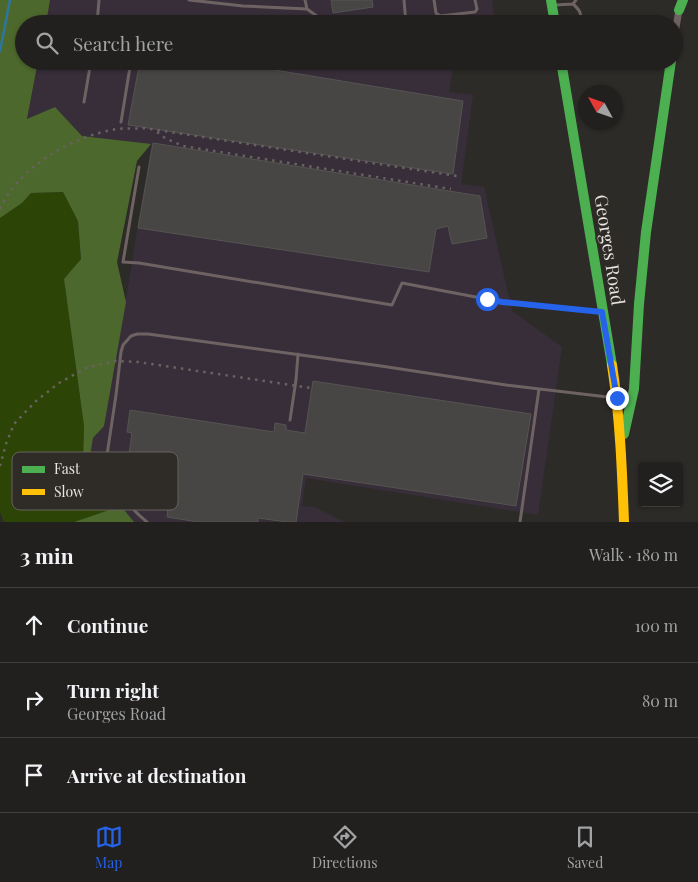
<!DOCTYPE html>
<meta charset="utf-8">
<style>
:root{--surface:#22201e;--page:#2e2d2b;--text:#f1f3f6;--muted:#a2a3a4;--line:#3f3e3c;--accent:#2563eb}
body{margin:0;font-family:"Playfair Display",serif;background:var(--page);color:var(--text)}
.controls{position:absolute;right:15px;bottom:15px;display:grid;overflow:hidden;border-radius:5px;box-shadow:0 1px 4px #0004}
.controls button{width:45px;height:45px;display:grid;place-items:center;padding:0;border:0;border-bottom:1px solid var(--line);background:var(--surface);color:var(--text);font:25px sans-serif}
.compass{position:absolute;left:578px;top:85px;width:45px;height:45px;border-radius:50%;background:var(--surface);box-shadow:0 1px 4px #0004;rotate:310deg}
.stop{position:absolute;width:15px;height:15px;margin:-11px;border:4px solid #2563eb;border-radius:50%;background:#fff}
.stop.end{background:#2563eb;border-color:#fff;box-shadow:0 1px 5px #0008}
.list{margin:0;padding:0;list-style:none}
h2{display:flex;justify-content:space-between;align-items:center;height:65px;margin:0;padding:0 20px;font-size:21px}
h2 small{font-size:16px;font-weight:400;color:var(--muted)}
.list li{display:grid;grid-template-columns:32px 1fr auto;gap:15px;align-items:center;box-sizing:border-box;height:75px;padding:0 20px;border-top:1px solid var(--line)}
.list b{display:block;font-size:19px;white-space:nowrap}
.list p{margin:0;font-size:16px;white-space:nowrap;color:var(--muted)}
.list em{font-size:16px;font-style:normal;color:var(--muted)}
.icon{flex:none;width:28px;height:28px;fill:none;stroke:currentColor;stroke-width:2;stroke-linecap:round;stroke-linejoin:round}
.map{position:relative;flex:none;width:698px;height:522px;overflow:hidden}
.search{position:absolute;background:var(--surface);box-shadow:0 1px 4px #0004;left:15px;right:15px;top:15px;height:55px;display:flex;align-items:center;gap:12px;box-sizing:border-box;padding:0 18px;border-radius:28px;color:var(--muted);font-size:19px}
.sheet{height:290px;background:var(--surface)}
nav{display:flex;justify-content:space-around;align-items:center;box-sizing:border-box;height:70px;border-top:1px solid var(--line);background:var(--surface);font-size:14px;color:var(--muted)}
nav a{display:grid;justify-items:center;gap:2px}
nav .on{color:var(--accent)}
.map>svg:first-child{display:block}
.industrial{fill:#372e3a}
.green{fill:#2c4405}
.forest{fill:#4d682c}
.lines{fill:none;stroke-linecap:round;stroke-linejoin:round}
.stream{stroke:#2b779d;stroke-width:2.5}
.building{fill:#474644;stroke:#565452}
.lane{stroke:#6e6362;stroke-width:3}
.street{stroke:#6e6362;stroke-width:7}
.fast{stroke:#4caf50;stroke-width:10}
.slow{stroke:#ffc107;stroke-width:10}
.rail{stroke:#686260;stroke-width:2.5;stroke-dasharray:2.5 5;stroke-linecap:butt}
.route{stroke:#2563eb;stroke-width:6}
.labels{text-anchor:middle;stroke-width:4.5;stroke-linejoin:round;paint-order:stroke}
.street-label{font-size:18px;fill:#e7e4e1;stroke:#2f2b26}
.key{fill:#2f2b26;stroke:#66625e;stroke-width:1}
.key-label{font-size:14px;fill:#e7e4e1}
</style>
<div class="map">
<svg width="698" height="522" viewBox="0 0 698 522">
<rect width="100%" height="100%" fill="#2d2b28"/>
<path class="industrial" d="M50,0H492L495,24H46Z
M38,61H454L449,92L473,95L461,184L484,187L512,311L562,347L538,515L306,478L302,506L314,507L345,522H134L120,505L90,456L93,438L104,425L125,305L151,145L82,136L55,107L27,120Z"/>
<path class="green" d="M63,192L78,221L81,259L64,279L84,426L83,460L112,509L74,522H4L0,512V218L22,203L31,193Z"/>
<path class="forest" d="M0,0H50L46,24H24V61H38L27,119L55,107L82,136L151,144L137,161L117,262L126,302L104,426L93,438L90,456L120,505L134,522H74L112,509L83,460L84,426L64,279L81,259L78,221L63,192L31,193L22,203L0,218Z"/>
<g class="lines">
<path class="stream" d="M0,51L10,0"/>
</g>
<path class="building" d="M331,0H372L373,7L333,13Z
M140,61H220L463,101L453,174L128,125Z
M153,143L480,196L487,238L452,244L448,226L436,229L429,272L138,228Z
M313,381L531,414L516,506L303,474L296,522H287L258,518V522H198L167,517L168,507L158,505L159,498L151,496L155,470L134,467L136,456L129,454L132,433L127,432L130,410L274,432L275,423L286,425V430L305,433Z"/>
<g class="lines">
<path class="lane" d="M189,0L243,6L307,9
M305,0L307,9L328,24
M404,0L406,24
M434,0L436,13L440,16L475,12L477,9L475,0
M573,4C580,10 582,14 581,24
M555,5L573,4L576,0
M97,24L99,0
M152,24H153
M84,102L91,61
M121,122L131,61
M139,167L123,262L139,263L392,305L402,283L502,302L602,312
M290,420L296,380L298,354
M147,522C127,506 108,480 107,455L116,395L121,352L123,345L131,336L137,334H148L381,366L506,385L616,398
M520,522L539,389"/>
<path class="street" d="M674,39L679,10"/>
<path class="fast" d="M551,0L555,24
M679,10L683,0
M561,61L612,365
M624,434L634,389L639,304L646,232L671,61"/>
<path class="slow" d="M612,365C620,417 622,469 624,522"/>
<path class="rail" d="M157,132L165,138L183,146L451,189
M0,209C19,167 72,136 117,129C126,128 135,129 144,128L457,176
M0,466L6,444L14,424L36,401L59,383L86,368L114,361L138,362L311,388"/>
</g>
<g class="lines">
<path class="route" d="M487,299L502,302L602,312L617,398"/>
</g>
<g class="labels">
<g class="street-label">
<text transform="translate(609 250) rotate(81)" y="6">Georges Road</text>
</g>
</g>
<rect x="12" y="452" width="166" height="58" rx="8" class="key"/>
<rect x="22" y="466" width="23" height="7" fill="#4caf50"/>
<rect x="22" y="489" width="23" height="6" fill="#ffc107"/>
<g class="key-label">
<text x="54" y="474">Fast</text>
<text x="54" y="497">Slow</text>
</g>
</svg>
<div class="controls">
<button><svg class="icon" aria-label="layers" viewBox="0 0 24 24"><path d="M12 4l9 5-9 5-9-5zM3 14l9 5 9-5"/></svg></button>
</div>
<svg class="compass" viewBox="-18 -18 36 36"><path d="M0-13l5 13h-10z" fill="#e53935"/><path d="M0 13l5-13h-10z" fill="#a2a3a4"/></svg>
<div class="stop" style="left:487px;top:299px"></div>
<div class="stop end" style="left:617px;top:398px"></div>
<div class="search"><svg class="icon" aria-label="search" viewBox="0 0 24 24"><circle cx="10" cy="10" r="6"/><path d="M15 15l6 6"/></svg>Search here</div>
</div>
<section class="sheet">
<h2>3 min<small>Walk · 180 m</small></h2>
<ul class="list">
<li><svg class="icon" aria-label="ahead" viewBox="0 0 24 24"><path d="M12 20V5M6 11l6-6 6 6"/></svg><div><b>Continue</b></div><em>100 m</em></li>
<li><svg class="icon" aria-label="right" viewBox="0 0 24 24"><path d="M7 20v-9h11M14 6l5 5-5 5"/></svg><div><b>Turn right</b><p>Georges Road</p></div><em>80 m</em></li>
<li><svg class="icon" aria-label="arrive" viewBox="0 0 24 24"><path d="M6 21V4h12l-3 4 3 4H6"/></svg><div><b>Arrive at destination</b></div></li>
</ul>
</section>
<nav>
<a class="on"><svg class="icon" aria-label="map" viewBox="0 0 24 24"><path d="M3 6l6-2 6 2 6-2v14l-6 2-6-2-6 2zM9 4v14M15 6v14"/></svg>Map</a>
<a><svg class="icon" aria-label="directions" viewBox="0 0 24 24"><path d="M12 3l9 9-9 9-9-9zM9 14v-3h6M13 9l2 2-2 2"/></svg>Directions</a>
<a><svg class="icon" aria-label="saved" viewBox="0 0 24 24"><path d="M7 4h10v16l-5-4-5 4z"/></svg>Saved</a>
</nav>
